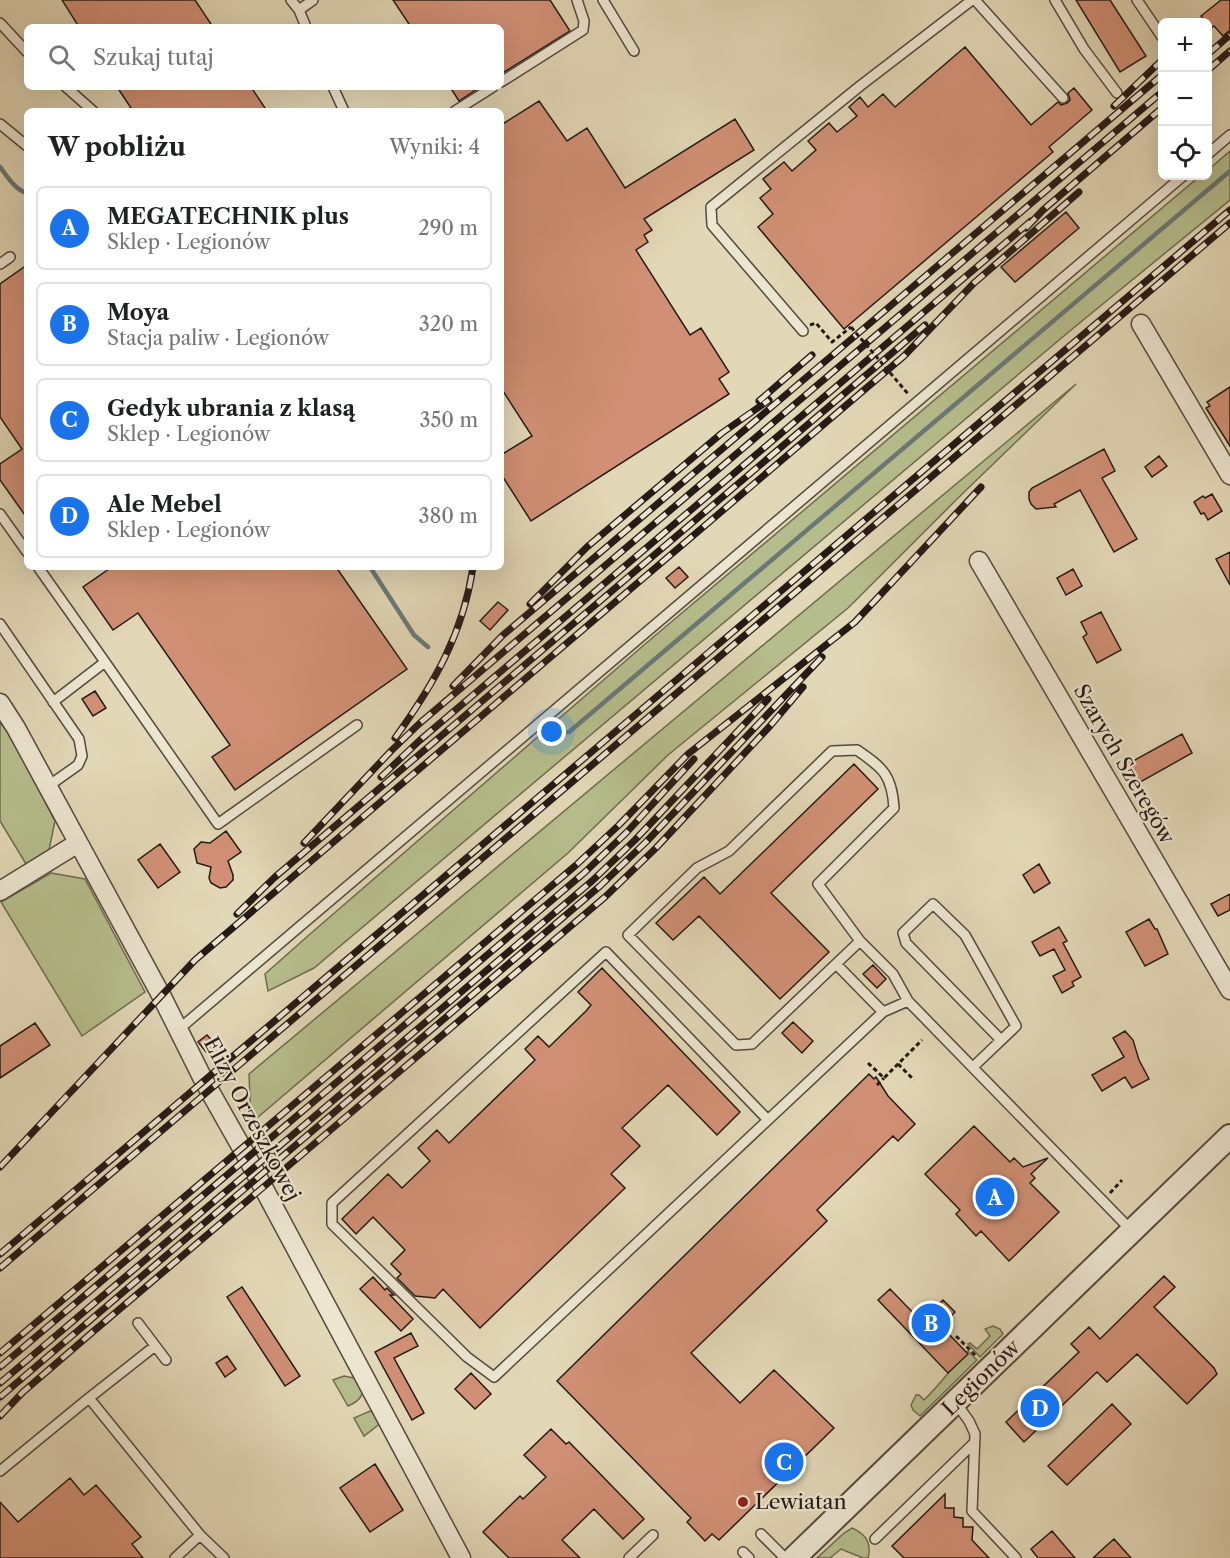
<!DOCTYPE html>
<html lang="pl">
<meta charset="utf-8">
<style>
:root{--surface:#fff;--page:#f6f6f6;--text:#202124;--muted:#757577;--line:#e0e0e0;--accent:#1a73e8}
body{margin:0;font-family:"Libre Caslon Text",serif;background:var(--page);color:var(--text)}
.controls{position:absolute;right:18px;top:18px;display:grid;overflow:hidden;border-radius:9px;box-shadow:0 6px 24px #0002}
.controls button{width:54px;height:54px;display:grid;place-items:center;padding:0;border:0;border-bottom:2px solid var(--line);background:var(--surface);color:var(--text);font:30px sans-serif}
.you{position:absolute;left:552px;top:732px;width:21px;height:21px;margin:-15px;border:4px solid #fff;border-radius:50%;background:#1a73e8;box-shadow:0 0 0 9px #1a73e833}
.badge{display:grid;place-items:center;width:39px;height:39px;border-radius:50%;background:var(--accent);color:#fff;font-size:20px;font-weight:700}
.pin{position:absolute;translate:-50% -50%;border:3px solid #fff;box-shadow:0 2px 6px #0006}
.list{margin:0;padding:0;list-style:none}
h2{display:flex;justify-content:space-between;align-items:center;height:78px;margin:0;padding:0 24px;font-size:26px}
h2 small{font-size:20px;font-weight:400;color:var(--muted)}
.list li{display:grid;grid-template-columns:39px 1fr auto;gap:18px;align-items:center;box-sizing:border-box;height:84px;margin:0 12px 12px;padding:0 12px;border:2px solid var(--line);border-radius:9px}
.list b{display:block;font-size:22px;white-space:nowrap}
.list p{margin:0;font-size:20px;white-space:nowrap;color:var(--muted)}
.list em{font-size:20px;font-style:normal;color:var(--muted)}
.icon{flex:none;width:33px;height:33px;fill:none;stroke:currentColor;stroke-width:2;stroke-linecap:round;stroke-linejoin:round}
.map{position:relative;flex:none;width:1230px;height:1558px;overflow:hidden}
.search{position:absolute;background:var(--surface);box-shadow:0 6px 24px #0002;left:24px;top:24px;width:480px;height:66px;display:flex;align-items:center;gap:15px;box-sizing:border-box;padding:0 21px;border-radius:9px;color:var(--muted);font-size:22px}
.panel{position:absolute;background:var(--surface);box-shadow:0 6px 24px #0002;left:24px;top:108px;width:480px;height:462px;border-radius:9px}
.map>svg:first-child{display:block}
.green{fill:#b6bd8c;stroke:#6e6c50;stroke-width:1.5}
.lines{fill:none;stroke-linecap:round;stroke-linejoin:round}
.stream{stroke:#6b7877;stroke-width:4.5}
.building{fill:#d19075;stroke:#261a15;stroke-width:1.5}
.service-casing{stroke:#55493d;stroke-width:12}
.minor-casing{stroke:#55493d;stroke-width:21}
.tertiary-casing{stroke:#55493d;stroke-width:26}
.path{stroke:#261a15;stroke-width:3;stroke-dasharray:4.5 3;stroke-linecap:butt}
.service{stroke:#ece5d0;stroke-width:9}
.minor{stroke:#ece5d0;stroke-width:18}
.tertiary{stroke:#ece5d0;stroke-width:22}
.rail-casing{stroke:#261a15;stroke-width:7}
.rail{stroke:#ece5d0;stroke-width:4.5;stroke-dasharray:14;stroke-linecap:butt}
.path-bridge{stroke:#261a15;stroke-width:3;stroke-dasharray:4.5 3;stroke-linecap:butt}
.poi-dot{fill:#8f2418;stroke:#ece5d0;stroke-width:2}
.labels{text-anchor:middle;stroke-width:4.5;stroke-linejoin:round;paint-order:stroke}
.street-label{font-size:21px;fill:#261a15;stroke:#ece5d0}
.poi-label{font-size:21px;fill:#261a15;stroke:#ece5d0;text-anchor:start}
</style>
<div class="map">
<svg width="1230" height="1558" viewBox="0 0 1230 1558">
<rect width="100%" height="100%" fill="#e2d7b6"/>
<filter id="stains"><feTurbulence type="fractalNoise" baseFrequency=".00333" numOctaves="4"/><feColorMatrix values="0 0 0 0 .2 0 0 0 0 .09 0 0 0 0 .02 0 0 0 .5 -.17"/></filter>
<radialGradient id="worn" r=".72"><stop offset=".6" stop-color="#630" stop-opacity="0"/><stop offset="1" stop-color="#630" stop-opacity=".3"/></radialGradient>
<path class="green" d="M1230,151V200L1071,330L314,968L268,991L265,974L309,935L644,645L1200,176H1208V170Z
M1076,384L957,499L848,608L668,755L568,853L251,1123L249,1074Z
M0,722L11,737L55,821L49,850L26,864L0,821Z
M51,873L85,879L145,992L82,1036L1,902Z
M993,1326L1000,1329L1003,1334L980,1357L968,1344L970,1343L977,1349L990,1336L985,1329Z
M968,1351L977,1360L920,1416L913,1410L911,1405L916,1395H919L924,1400C941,1384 951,1368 968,1351Z
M344,1376L354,1378L363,1387C363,1398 357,1402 348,1406L333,1380Z
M370,1411L376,1413L382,1422L364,1436L354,1418Z
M852,1528C866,1534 872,1543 868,1558H863L841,1549L830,1558H817L844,1533Z"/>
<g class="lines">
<path class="stream" d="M0,167C7,176 15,190 27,193
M370,567L414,635L428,647
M558,733L569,732L1230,171"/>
</g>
<path class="building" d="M62,0H195L213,27H79Z
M393,0H550L570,31L501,74V27H411Z
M1076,0H1110L1146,56L1120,72Z
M1221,0H1230V30L1223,36L1214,26L1211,28L1201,16Z
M965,47L1031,125L1058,102L1061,105L1067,103L1070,100L1068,93L1074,88L1092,110L1049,147L1053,152L844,329L758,227L773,214L760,198L771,189L763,179L784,162L792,171L816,150L808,141L829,123L837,132L857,116L849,107L860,97L868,107L883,94L895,107Z
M117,87H251L267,111H133Z
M450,87H480L459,101Z
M539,101L567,141L587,128L625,188L735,119L754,150L644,219L652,230L644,235L648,242L636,250L690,335L701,328L729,372L719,379L729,394L531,521L501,474V455L532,436L501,388V125Z
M1066,212L1079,228L1015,282L1001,267Z
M27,265V518L0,480V464L22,449L0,417V284Z
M1230,387V446L1206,408L1210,406L1207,402Z
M1104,449L1115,471L1102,478L1137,539L1114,552L1080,490L1054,504L1056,507L1036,509L1031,504L1029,499V492L1032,488Z
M1159,456L1167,466L1152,477L1145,467Z
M1212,494L1222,511L1208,520L1204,513L1201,514L1194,502L1203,496L1205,498Z
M1230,552V585L1216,559Z
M112,567H336L407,669L235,790L212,757L230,745L138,613L113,630L83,587Z
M679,567L688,577L675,588L666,578Z
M1073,569L1082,586L1066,595L1057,578Z
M498,602L508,610L490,630L480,621Z
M1101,612L1121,650L1097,663L1083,637L1087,634L1081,622Z
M95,691L106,708L93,716L82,699Z
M1182,734L1192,753L1135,785L1124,766Z
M854,764L878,789L771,893L829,952L780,999L699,916L673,940L656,923L704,877L720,894Z
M226,831L241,852L228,861L233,875V880L226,887L220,888L211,883L209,878L211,867L197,863L194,849L201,842L210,843Z
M160,844L180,872L158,888L138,860Z
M1039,864L1050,883L1034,893L1023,875Z
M1230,894V910L1218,916L1211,904Z
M1149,919L1155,929H1157L1168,954L1145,966L1126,932Z
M1059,927L1067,941L1063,943L1081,977L1072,982L1074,986L1062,993L1053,976L1065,970L1054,949L1040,956L1032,942Z
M873,965L886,979L877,988L863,974Z
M602,968L740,1112L717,1135L668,1085L622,1128L640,1146L611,1174L625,1188L480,1328L443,1289L435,1298L415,1296L397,1278L401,1274L391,1264L405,1250L373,1217L356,1234L342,1219L388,1174L402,1188L430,1161L418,1148L437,1130L449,1143L535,1060L525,1049L538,1036L549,1047L586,1011L591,1005L578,992Z
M793,1022L813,1041L802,1053L782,1033Z
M35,1023L50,1045L0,1078V1046Z
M1125,1031L1133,1040L1139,1060L1149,1079L1132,1088L1125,1077L1102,1091L1092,1075L1124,1057L1113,1038Z
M207,1035L215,1044L206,1052L198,1042Z
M869,1074L874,1079L876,1077L888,1096L915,1124L898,1141L893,1136L817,1210L827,1221L691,1353L740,1403L774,1370L834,1428L719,1540L712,1534L705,1541L687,1522L691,1518L557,1381Z
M974,1126L1010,1162L1014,1158L1023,1167L1048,1158L1031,1174L1035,1178L1030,1183L1059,1212L1009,1261L981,1231L976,1236L956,1214L960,1210L925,1174Z
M1164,1276L1175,1287L1154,1307L1214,1368L1217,1374L1187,1404L1137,1354L1107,1382L1097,1372L1024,1442L1006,1422L1079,1352L1071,1344L1089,1327L1100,1339Z
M373,1277L385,1290L387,1288L394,1295H390L413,1319L401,1331L360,1289Z
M242,1287L300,1376L285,1386L227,1297Z
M890,1289L921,1321L943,1300L955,1312L941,1326L968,1354L948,1373L878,1300Z
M411,1333L418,1346L394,1358L424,1413L412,1420L375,1352Z
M227,1356L236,1369L225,1377L216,1363Z
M471,1373L491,1394L475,1409L455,1389Z
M1112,1404L1131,1424L1067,1485L1048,1466Z
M551,1429L566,1444L569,1442L644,1519L623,1539L594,1509L562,1540L580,1558H509L483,1532L520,1496L523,1499L546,1477L524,1455Z
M375,1464L403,1510L370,1532L340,1488Z
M70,1478L84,1495L96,1485L141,1537L132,1544L143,1558H0V1502L18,1522Z
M945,1494V1508H954V1517L963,1518V1527H973L972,1540L989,1558H904L892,1546Z
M1052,1531L1075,1558H1038L1031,1549Z
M1114,1539L1131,1558H1093L1106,1546Z"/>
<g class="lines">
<defs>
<path id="service" d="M291,0L299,10
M603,0L634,51
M975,0L1063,98
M1055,0L1084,49L1117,93
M1137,0L1162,37
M0,23L27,52
M306,27L299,10L313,0
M501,82L583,30L584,21L577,0
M66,87L93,111
M333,87L344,111
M455,111L493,87
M0,124L27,146
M1208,154L1230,135
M0,264L10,257
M803,331L712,225L711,207L860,86L972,0
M0,514L27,552
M38,567L105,662L53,702
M0,624L79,739L82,756L78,765L47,787
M105,662L218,824L357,725
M857,750C883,768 892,775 894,808L818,884L860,941L752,1044L736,1045L628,935L697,868L729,851L832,751Z
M860,941L893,974L908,1001
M836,964L883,1012
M178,1030L1183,176
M973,1067L1016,1026L965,935L933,904L903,933L906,943L1001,1040
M767,1119L606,952L332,1203V1224L467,1357L494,1377L883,1012L908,1001L1131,1230
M138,1323L166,1360
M89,1398L155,1346
M956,1403L969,1421L975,1434L972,1511L1016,1558
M0,1471L89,1398L200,1535L224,1558
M761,1534L785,1558
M875,1539L974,1443
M743,1552L749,1558
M175,1558L200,1535
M629,1558L653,1535"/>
<path id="minor" d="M1141,324L1230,475
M979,561L1230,990
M0,703L16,728L161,995L204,1081L247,1157L461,1558
M0,891L78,843"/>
<path id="tertiary" d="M794,1558L1230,1136"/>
</defs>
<use href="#service" class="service-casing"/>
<use href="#minor" class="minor-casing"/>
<use href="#tertiary" class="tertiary-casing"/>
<path class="path" d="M810,325L816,323L832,342L851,327
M868,1063L884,1078L922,1040
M898,1064L914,1080
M877,1085L884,1078
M1110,1193L1122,1180
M956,1336L976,1356"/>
<use href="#service" class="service"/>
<use href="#minor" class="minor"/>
<use href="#tertiary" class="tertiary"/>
<defs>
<path id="rail" d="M1208,54L1230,35
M1208,70L1230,51
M1114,106L1162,60
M1026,228L1043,210L1162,108
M759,401L812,355
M530,604L587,547L722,433L769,400
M453,686L502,636L1162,75
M395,738C434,684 463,634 473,567
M381,777L419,741L1031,221
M304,843L391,751L420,723L1162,92
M237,914L275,877L925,325
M0,1167L195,960L904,356L974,283L1079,192
M0,1254L1230,210
M0,1268L1230,223
M0,1353L575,866L619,825L688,754L855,622L981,487
M0,1367L584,873L627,832L694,759
M0,1383L592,881L635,840L768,699
M0,1397L600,886L647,841L822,657
M0,1416L23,1392L95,1330L605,897L656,848L770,726L803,687"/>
</defs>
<use href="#rail" class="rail-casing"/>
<use href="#rail" class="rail"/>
<path class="path-bridge" d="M851,327L909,395"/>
</g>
<circle class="poi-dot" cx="743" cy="1502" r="6"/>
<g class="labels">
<g class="street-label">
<text transform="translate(1124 764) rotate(60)" y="7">Szarych Szeregów</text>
<text transform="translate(252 1119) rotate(62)" y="7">Elizy Orzeszkowej</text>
<text transform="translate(981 1378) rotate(-44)" y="7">Legionów</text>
</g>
<g class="poi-label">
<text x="755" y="1509">Lewiatan</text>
</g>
</g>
<rect width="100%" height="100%" filter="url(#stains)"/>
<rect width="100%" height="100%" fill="url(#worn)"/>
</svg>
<div class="controls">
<button>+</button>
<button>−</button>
<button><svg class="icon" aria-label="locate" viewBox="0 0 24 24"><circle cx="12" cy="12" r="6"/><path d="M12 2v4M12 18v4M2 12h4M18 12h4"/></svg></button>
</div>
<div class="you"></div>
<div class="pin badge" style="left:995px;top:1197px">A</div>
<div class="pin badge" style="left:931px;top:1323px">B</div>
<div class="pin badge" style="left:784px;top:1462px">C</div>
<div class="pin badge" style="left:1040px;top:1408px">D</div>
<div class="search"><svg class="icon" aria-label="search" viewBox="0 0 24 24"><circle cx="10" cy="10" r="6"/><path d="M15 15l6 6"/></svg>Szukaj tutaj</div>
<section class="panel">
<h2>W pobliżu<small>Wyniki: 4</small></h2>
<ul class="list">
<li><span class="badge">A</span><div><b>MEGATECHNIK plus</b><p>Sklep · Legionów</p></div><em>290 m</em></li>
<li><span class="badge">B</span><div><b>Moya</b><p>Stacja paliw · Legionów</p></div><em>320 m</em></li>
<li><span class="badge">C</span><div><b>Gedyk ubrania z klasą</b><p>Sklep · Legionów</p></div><em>350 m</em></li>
<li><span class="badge">D</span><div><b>Ale Mebel</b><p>Sklep · Legionów</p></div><em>380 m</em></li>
</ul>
</section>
</div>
